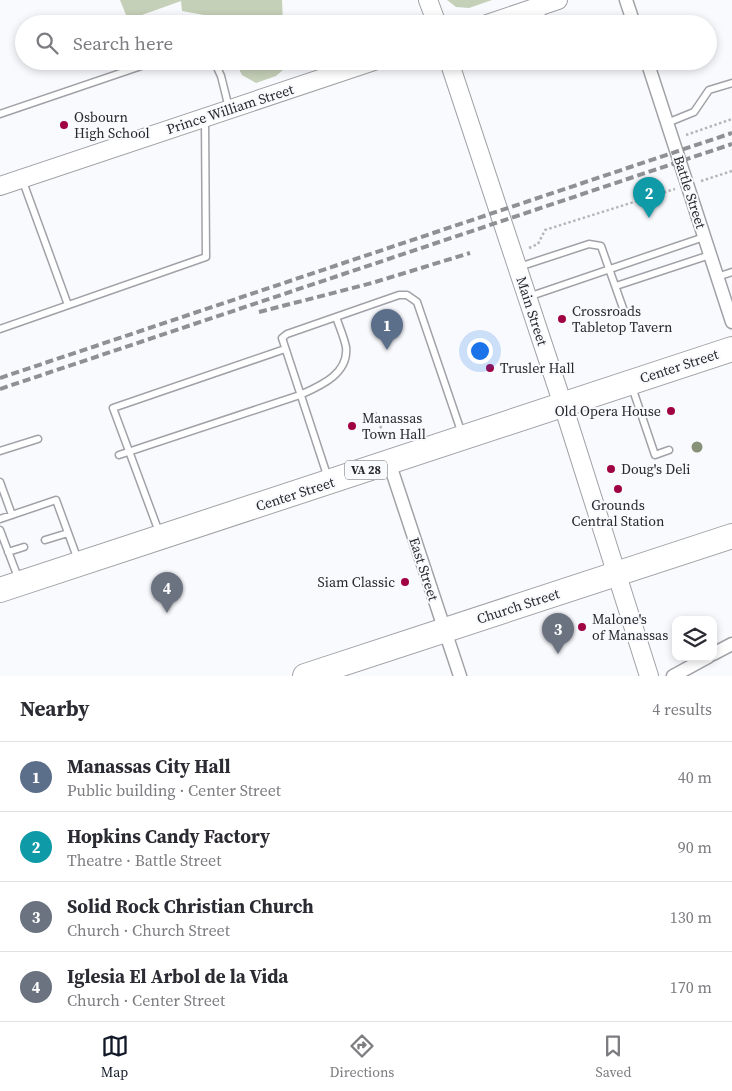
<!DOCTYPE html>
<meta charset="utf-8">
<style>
:root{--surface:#fff;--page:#f7f7f7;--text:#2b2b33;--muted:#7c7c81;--line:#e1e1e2;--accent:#111827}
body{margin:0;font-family:"Source Serif 4",serif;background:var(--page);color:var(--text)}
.controls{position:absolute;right:15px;bottom:15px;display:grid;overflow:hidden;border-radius:10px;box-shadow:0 2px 8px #0003}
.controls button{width:45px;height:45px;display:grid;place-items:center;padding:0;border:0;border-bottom:1px solid var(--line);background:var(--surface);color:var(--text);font:25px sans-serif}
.you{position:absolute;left:479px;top:350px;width:18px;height:18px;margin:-12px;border:4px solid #fff;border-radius:50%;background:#1a73e8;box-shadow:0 0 0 8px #1a73e833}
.badge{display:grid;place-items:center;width:32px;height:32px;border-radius:50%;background:var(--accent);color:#fff;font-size:16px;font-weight:700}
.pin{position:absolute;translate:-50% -41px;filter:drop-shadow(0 1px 2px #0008)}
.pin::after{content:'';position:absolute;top:26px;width:18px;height:15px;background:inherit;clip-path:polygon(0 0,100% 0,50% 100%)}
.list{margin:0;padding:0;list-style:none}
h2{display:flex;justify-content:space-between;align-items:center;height:65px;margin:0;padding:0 20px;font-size:21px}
h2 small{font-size:16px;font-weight:400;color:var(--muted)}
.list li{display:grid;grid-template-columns:32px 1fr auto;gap:15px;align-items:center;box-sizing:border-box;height:70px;padding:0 20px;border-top:1px solid var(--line)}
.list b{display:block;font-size:19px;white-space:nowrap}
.list p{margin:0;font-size:16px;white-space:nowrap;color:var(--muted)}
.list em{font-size:16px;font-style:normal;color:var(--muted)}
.icon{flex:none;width:28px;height:28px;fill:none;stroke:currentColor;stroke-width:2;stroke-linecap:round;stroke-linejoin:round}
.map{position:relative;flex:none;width:732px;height:676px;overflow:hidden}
.search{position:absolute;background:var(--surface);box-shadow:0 2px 8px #0003;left:15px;right:15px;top:15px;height:55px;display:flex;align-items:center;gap:12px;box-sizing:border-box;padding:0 18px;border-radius:28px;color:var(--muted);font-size:19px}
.sheet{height:345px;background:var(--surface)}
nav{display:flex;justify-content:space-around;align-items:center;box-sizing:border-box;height:70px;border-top:1px solid var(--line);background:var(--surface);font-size:14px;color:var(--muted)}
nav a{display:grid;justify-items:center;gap:2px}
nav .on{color:var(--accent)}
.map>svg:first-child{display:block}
.green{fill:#c5d0b8}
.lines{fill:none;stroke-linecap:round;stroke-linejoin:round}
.lane-casing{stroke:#a1a2a7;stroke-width:9}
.street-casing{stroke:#a1a2a7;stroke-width:15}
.secondary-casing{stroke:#a1a2a7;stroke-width:20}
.highway-casing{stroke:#a1a2a7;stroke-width:26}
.path{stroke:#b5b6b9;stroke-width:2.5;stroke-dasharray:2.5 2.5;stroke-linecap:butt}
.lane{stroke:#fff;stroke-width:6}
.street{stroke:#fff;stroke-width:12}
.secondary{stroke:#fff;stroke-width:18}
.highway{stroke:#fff;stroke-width:24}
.rail{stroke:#8f9093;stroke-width:4;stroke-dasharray:8 4;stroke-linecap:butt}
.tree{fill:#879178}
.poi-dot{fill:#9f0143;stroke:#f9fafe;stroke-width:2}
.labels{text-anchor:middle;stroke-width:4;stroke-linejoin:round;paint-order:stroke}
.shield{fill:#f9fafe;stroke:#67686a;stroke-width:1}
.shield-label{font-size:12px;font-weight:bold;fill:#28292b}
.street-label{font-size:14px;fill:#28292b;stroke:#f9fafe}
.poi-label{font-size:14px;fill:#28292b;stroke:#f9fafe;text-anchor:start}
</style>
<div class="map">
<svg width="732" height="676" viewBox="0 0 732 676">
<rect width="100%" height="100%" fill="#f9fafe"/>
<path class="green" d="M120,0H282L283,24H216L204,15L182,11L181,1L128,20Z
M447,0H492L469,8L456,7Z
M235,61H284V69L276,76L256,83L242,75Z"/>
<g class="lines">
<defs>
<path id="lane" d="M539,8L545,24
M214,61L221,76L229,108
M0,114L156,61
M667,123L694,112L709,90L732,83
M22,179L68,305
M519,267L589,244L601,246L624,311
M717,277L732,272
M616,286L710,255
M528,297L704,237
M0,329L206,257L205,119
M632,387L655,455L669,450
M0,451L38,439
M119,455L300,395C320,386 349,374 346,347C344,337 339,326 336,317
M328,478L282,338L287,334L399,295H407L417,302L462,434
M0,482L12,515
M0,519L56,500L78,560
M0,530L19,580
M159,532L113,408L285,349
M45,540L68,533
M8,552L24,547"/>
<path id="street" d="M626,0L634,24
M647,61L732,322
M389,462L460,676
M713,654L732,644
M673,676L708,657"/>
<path id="secondary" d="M428,0L437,24
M487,24L558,0
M449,61L563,405L649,676
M0,186L374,61"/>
<path id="highway" d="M0,590L732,349
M305,676L732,536"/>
</defs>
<use href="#lane" class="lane-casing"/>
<use href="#street" class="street-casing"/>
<use href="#secondary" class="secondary-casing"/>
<use href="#highway" class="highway-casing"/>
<path class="path" d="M686,135L732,119
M701,181L732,171
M529,248L538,244L545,230L675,189
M375,412L384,436L393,440"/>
<use href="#lane" class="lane"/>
<use href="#street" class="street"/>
<use href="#secondary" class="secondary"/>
<use href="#highway" class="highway"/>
<path class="rail" d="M259,312L372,283L470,253
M0,378L732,133
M0,389L732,144"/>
</g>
<circle class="tree" cx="697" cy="447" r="5.5"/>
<g class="poi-dot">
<circle cx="64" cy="125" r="5"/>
<circle cx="562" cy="319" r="5"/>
<circle cx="490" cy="368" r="5"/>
<circle cx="671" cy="411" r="5"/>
<circle cx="352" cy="426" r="5"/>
<circle cx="611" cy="469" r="5"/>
<circle cx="618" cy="489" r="5"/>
<circle cx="405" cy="582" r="5"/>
<circle cx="582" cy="627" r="5"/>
</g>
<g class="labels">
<rect class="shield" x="345" y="460.5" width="42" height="19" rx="4"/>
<g class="shield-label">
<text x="366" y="474">VA 28</text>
</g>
<g class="street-label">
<text transform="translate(230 109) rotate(-18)" y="5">Prince William Street</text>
<text transform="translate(690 192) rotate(72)" y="5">Battle Street</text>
<text transform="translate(532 311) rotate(72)" y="5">Main Street</text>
<text transform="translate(679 366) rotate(-18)" y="5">Center Street</text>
<text transform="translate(295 494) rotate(-18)" y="5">Center Street</text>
<text transform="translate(424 569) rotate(72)" y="5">East Street</text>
<text transform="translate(518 606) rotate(-18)" y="5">Church Street</text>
</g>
<g class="poi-label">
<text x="74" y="122">Osbourn<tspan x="74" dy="16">High School</tspan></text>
<text x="572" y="316">Crossroads<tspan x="572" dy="16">Tabletop Tavern</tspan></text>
<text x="500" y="373">Trusler Hall</text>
<text x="661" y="416" text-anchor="end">Old Opera House</text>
<text x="362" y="423">Manassas<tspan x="362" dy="16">Town Hall</tspan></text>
<text x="621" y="474">Doug's Deli</text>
<text x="618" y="510" text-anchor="middle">Grounds<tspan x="618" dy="16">Central Station</tspan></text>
<text x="395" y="587" text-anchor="end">Siam Classic</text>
<text x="592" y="624">Malone's<tspan x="592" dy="16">of Manassas</tspan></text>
</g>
</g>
</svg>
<div class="controls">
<button><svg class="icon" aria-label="layers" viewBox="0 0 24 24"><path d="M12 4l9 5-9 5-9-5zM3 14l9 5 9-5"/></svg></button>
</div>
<div class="you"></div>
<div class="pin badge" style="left:387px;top:350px;background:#5c6f8a">1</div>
<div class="pin badge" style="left:649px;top:218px;background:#0f9aa8">2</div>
<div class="pin badge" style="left:558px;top:654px;background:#6b7280">3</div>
<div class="pin badge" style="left:167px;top:613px;background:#6b7280">4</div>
<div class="search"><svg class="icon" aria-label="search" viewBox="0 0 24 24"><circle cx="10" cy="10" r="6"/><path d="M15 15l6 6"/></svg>Search here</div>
</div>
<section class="sheet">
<h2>Nearby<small>4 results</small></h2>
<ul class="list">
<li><span class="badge" style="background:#5c6f8a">1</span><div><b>Manassas City Hall</b><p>Public building · Center Street</p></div><em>40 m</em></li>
<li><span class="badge" style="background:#0f9aa8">2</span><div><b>Hopkins Candy Factory</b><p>Theatre · Battle Street</p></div><em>90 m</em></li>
<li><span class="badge" style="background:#6b7280">3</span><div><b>Solid Rock Christian Church</b><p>Church · Church Street</p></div><em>130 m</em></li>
<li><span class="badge" style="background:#6b7280">4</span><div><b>Iglesia El Arbol de la Vida</b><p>Church · Center Street</p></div><em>170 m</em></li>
</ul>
</section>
<nav>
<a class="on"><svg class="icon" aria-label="map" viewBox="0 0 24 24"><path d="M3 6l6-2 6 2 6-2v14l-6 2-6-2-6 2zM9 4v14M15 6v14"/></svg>Map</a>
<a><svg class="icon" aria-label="directions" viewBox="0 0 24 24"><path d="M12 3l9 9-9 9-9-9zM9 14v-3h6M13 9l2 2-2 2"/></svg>Directions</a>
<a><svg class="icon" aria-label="saved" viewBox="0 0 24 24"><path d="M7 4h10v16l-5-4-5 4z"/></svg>Saved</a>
</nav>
